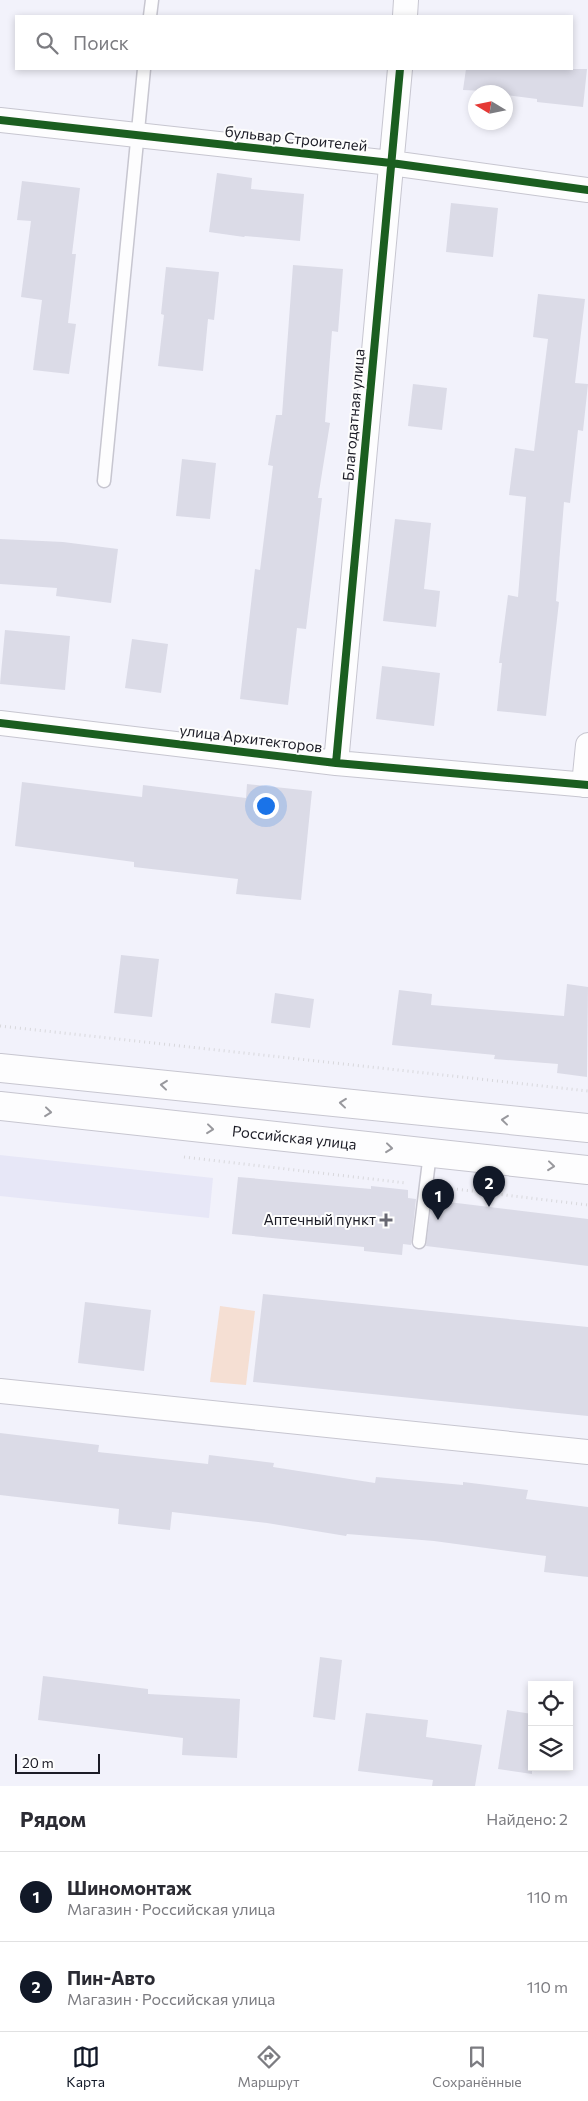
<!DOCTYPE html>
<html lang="ru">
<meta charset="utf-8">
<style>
:root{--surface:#fff;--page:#f7f7f7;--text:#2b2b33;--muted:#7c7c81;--line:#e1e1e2;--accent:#111827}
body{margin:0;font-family:Commissioner,sans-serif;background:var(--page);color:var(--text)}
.controls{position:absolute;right:15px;bottom:15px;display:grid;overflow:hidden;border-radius:0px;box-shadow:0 2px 8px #0003}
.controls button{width:45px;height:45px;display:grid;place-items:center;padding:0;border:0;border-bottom:1px solid var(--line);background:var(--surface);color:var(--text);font:25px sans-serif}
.compass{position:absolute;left:468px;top:85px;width:45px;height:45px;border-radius:50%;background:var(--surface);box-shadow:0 2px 8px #0003;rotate:280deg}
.scale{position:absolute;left:15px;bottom:12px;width:85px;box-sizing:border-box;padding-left:5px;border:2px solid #1c1c26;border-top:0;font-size:14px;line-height:18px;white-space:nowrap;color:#1c1c26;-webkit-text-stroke:4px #fdfdfd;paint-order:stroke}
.you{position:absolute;left:265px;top:805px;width:18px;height:18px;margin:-12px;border:4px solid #fff;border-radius:50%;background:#1a73e8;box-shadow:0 0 0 8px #1a73e833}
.badge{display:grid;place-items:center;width:32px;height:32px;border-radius:50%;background:var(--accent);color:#fff;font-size:16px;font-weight:700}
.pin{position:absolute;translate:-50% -41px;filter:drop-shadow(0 1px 2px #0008)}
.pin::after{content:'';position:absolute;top:26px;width:18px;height:15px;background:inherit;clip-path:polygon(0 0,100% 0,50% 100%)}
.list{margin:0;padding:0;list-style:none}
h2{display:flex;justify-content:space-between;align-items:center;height:65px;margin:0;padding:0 20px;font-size:21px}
h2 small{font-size:16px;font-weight:400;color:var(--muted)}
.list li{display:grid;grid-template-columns:32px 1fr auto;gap:15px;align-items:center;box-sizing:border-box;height:90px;padding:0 20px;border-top:1px solid var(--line)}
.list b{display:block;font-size:19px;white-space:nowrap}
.list p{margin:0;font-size:16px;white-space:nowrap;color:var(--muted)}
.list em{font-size:16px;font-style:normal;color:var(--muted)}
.icon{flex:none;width:28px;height:28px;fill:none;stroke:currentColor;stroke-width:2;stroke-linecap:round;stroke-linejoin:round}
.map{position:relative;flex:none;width:588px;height:1786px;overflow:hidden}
.search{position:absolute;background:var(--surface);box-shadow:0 2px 8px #0003;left:15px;right:15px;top:15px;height:55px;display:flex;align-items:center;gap:12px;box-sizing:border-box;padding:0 18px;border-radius:0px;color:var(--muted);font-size:19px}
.sheet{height:245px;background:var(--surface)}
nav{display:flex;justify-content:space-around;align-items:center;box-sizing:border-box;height:70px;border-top:1px solid var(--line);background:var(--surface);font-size:14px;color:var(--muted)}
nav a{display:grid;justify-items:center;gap:2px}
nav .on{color:var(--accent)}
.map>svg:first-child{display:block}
.built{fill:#e7e7f7}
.green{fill:#f5dfd3}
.building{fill:#dbdbe7}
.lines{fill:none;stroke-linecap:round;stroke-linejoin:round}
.lane-casing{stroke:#c7c6d0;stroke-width:15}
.street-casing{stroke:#c7c6d0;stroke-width:26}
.secondary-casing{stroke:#c7c6d0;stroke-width:30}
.path{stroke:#d8d8dc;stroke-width:3;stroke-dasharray:1 4;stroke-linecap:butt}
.lane{stroke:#fdfdfe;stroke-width:12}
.street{stroke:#fdfdfe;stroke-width:24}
.secondary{stroke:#fdfdfe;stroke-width:28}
.cycleway-casing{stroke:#fdfdfd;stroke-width:11}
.cycleway{stroke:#1b5e20;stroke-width:8}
.oneway{stroke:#98989d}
.poi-dot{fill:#676771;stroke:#fdfdfd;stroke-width:2}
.labels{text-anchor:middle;stroke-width:4;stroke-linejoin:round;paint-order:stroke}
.street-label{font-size:15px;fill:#1c1c26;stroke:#fdfdfd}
.poi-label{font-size:15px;fill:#1c1c26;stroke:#fdfdfd;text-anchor:end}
</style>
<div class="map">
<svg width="588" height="1786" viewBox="0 0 588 1786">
<rect width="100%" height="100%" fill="#f2f2fb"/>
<path class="built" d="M0,1155L213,1178L209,1218L0,1196Z"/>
<path class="green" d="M220,1306L255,1311L246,1385L210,1382Z"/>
<path class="building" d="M466,69H587L583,107L537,102V99L506,95V92L463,90Z
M217,173L252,178L251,189L304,194L300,241L245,236L244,237L209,232Z
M22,181L80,188L72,254H76L68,323L76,324L69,374L33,370L42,300L21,297L31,221L17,220Z
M451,203L498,208L493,257L446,252Z
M293,265L343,269L338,332L332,331L325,422L330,423L318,498H322L306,629L297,628L288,705L240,699L255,569L260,570L273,466L268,465L276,415H282Z
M166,267L219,272L214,320L208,319L203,371L158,366L164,315L161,314Z
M538,294L585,299L575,383L588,384L583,431L578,430L570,503L564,502L556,601L559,602L546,716L497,711L502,663H499L508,595L518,597L526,497L509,495L515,448L534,451L548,339L533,337Z
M413,384L447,388L442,430L408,426Z
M182,459L216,463L210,519L176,516Z
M395,519L431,523L424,589L440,591L436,627L383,621Z
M0,539L63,542L118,549L111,603L56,596L57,588L0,584Z
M5,630L70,636L65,690L0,684Z
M132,639L168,644L161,693L125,688Z
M382,666L440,673L434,726L376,719Z
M22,782L142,797L143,785L246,798L247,784L312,791L301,900L236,894L238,879L134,867V862L15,846Z
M121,955L159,959L152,1017L114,1013Z
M567,984L588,987L587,1077L557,1073L558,1064L494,1059L495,1055L392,1045L399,990L432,994L431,1005L564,1016Z
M275,993L314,999L310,1028L271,1023Z
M238,1177L371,1189V1186L408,1190V1198L416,1199L411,1245L403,1244L402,1255L364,1251V1247L232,1234Z
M432,1200L588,1219V1266L426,1246Z
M263,1294L588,1327V1416L253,1382Z
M85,1302L151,1310L144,1371L78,1363Z
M0,1433L99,1445L98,1452L208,1464L209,1455L274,1463L273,1467L375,1483L376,1477L463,1485V1482L528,1490L526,1499L588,1507V1577L544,1572L546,1556L434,1541L347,1534L346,1536L267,1523L172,1512L170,1530L118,1524L119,1509L0,1495Z
M320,1657L342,1660L335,1720L313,1717Z
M43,1676L148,1689V1694L240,1699L237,1758L182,1755L183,1738L38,1720Z
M507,1710L532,1714V1774L498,1769Z
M366,1713L428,1720L426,1737L482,1745L475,1786H432L433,1780L358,1771Z"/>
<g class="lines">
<defs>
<path id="lane" d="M150,16L152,0
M104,481L144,69
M419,1242L430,1153"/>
<path id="street" d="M405,16L406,0
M0,120L391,163L588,190
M0,723L336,763L588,785
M336,763L400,69
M584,785L588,745
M0,1391L588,1452"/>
<g id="secondary">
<path d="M0,1068L588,1128"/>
<path id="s1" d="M0,1106L588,1170"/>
</g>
</defs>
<use href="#lane" class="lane-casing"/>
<use href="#street" class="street-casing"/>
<use href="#secondary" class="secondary-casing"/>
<path class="path" d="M0,1026L588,1091
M184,1157L406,1183
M447,1188L588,1205"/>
<use href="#lane" class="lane"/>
<use href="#street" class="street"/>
<use href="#secondary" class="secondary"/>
<defs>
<path id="cycleway" d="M0,120L391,163L588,190
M0,723L336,763L588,785
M336,763L400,69"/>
</defs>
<use href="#cycleway" class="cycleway-casing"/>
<use href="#cycleway" class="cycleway"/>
</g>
<defs><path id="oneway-chevron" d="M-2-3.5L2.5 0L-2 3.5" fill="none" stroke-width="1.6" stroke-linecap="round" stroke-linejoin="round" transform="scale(1.25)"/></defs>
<g class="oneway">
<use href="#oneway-chevron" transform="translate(164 1085) rotate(-174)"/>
<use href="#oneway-chevron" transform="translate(343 1103) rotate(-174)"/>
<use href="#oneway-chevron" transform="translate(48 1112) rotate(6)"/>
<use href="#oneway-chevron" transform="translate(505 1120) rotate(-174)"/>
<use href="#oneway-chevron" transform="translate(210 1129) rotate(6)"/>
<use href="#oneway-chevron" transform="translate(389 1148) rotate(6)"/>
<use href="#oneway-chevron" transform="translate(551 1166) rotate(6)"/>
</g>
<path class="poi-dot" d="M383.5 1212.5h5v5h5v5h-5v5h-5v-5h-5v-5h5z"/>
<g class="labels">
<g class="street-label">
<text transform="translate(296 139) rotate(6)" y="5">бульвар Строителей</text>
<text transform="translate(354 415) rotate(-85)" y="5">Благодатная улица</text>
<text transform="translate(251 739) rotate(7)" y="5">улица Архитекторов</text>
<text dy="5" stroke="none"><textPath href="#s1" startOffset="296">Российская улица</textPath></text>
</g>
<g class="poi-label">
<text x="376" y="1225">Аптечный пункт</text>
</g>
</g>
</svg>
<div class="controls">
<button><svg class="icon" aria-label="locate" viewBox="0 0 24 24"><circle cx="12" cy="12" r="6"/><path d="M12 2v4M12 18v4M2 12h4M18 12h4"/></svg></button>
<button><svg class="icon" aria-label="layers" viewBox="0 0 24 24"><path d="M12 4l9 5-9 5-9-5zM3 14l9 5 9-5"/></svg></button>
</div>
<svg class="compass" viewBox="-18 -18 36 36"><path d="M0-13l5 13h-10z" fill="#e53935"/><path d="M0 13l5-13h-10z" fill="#7c7c81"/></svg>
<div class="scale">20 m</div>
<div class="you"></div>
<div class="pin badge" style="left:438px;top:1220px">1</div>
<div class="pin badge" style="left:489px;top:1207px">2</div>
<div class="search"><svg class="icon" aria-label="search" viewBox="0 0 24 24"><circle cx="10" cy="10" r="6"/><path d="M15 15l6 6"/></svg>Поиск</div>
</div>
<section class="sheet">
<h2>Рядом<small>Найдено: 2</small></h2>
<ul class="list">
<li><span class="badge">1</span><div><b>Шиномонтаж</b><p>Магазин · Российская улица</p></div><em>110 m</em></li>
<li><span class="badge">2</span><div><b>Пин-Авто</b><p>Магазин · Российская улица</p></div><em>110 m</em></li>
</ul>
</section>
<nav>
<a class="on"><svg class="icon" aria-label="map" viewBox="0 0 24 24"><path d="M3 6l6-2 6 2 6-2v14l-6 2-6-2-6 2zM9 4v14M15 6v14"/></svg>Карта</a>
<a><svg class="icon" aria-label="directions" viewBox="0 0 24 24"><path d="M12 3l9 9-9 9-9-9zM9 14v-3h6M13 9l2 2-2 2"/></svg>Маршрут</a>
<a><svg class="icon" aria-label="saved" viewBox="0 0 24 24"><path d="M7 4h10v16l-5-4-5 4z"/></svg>Сохранённые</a>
</nav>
